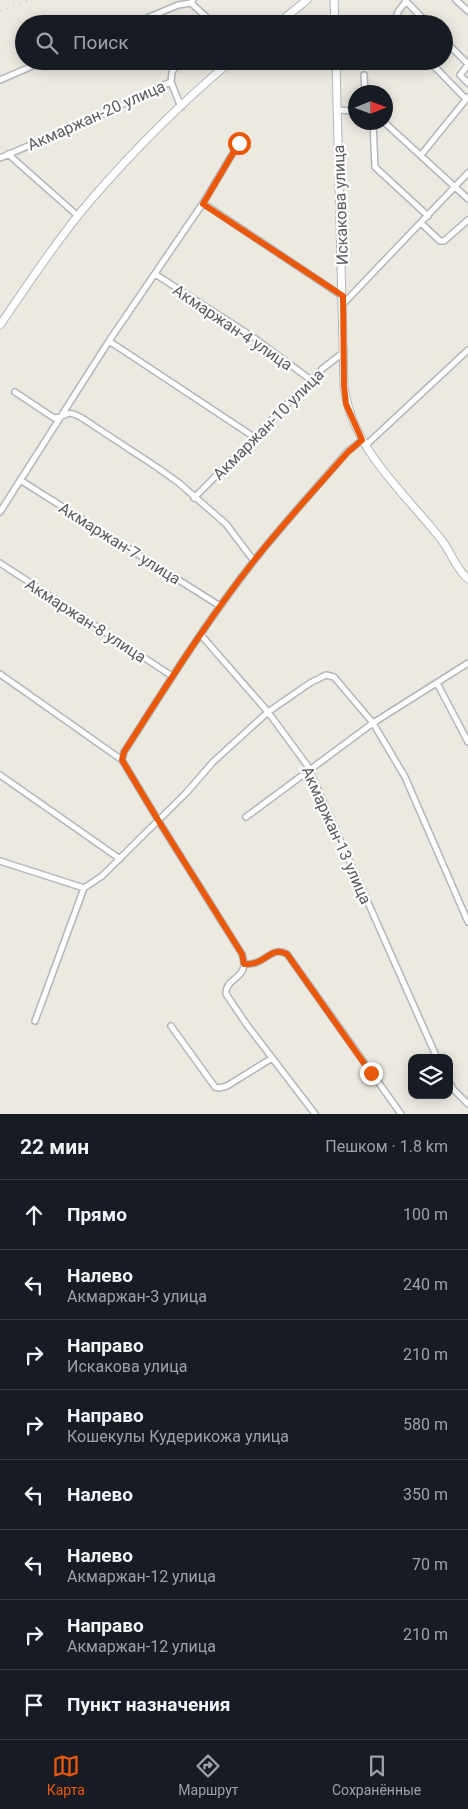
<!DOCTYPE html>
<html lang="ru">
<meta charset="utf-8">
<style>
:root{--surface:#171b24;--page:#20242c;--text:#f1f3f6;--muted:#9ea1a6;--line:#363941;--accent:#ea580c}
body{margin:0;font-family:Roboto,sans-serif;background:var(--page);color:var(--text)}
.controls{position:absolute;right:15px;bottom:15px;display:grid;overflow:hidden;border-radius:10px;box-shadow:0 2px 12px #0003}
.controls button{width:45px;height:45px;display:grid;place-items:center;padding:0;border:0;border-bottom:1px solid var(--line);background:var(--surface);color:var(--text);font:25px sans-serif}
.compass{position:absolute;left:348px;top:85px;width:45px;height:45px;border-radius:50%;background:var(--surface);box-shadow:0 2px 12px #0003;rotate:89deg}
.stop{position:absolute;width:15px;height:15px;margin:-11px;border:4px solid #ea580c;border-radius:50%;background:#fff}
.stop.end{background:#ea580c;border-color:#fff;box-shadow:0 1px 5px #0008}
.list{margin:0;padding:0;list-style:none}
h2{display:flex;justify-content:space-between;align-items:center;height:65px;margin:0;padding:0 20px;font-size:21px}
h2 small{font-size:16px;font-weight:400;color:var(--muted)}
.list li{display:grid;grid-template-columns:32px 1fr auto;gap:15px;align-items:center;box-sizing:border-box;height:70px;padding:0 20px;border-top:1px solid var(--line)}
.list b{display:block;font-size:19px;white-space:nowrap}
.list p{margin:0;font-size:16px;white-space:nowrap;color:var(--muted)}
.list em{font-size:16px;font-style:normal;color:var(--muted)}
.icon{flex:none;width:28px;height:28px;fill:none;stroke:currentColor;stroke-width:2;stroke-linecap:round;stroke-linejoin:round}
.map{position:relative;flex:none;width:468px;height:1114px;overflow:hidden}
.search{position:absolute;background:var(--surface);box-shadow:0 2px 12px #0003;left:15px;right:15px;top:15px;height:55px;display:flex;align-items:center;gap:12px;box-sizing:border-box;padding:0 18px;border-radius:28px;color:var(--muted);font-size:19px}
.sheet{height:625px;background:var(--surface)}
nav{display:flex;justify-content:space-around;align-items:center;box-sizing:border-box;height:70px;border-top:1px solid var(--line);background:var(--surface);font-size:14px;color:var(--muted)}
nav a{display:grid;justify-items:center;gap:2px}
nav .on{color:var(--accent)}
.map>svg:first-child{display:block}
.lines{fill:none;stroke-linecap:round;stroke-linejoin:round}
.street-casing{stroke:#b3b6ba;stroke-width:8}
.secondary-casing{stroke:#b4b7bc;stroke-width:9}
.street{stroke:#fff;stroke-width:5}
.secondary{stroke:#fff;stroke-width:7}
.rail{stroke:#b1b2b2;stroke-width:1;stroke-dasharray:1 6;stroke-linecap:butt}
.route{stroke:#ea580c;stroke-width:6}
.labels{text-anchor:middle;stroke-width:4.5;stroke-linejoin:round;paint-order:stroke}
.street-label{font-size:16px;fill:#595c60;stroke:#fff}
</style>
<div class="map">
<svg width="468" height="1114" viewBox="0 0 468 1114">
<rect width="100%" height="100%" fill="#ebe9e0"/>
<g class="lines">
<defs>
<path id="street" d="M405,0L428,24
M456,0L468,11
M191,3L214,24
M133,24L178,5L191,3L193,0
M401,24C392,15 400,9 406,2
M444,40L468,64
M429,61L466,99
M468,65L460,75L468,83
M364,75L365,92
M0,80L44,61
M171,82L181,107
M337,110L356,111
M373,122L375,167L428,216
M384,122L468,199
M8,154L78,216
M421,155L468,97
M0,158L103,114L153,89L171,82L172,72L180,61
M203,203L342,296
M421,223L440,241H444L468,220
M155,274L253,337L311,380
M343,304L468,173
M109,341L254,437
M15,392L54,418C69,417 64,408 82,418L158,468L179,483L226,524L254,561
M365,446L468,350
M20,480L220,606
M194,498L322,369L344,352
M0,512L109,341L203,203L239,143
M0,563L172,676
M201,635L268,712L307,765L437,1058
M0,674L122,760L158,820L242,954C251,980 225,976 226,994L247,1025L315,1114
M437,683L468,742
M122,760L124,752C165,688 206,622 253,562C283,524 316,488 347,452L362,440
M0,775L120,859
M246,817L373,723L468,663
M0,861L84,888
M244,964C266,966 270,945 287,954L401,1114
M35,1021L84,888L102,876L187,792L213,762L268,712L310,683L326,675L334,677L373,723L405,777L468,922
M171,1026L215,1087L219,1088L227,1086L272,1058
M449,1081L453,1089L468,1104"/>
<path id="secondary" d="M334,0L335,24
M277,24L307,0
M336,61L344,386C352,449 403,491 440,538C451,551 455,568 468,579
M0,325C29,283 57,240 90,201C133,151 180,104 231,61"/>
</defs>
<use href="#street" class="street-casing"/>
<use href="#secondary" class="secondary-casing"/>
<use href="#street" class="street"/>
<use href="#secondary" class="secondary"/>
<path class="rail" d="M0,11L28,0"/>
</g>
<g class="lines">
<path class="route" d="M239,143L203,204L343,296L344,386L346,404L362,440L348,452C316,488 283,524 253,562C206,622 165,688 124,752L122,760L158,820L242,954L244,964C266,966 270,945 287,954L371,1073"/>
</g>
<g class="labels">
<g class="street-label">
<text transform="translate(96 115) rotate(-24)" y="6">Акмаржан-20 улица</text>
<text transform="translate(340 205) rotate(-92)" y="6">Искакова улица</text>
<text transform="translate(233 327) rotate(34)" y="6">Акмаржан-4 улица</text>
<text transform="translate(268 424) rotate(-45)" y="6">Акмаржан-10 улица</text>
<text transform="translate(120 543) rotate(32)" y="6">Акмаржан-7 улица</text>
<text transform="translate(86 620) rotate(33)" y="6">Акмаржан-8 улица</text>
<text transform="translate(337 835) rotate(66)" y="6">Акмаржан-13 улица</text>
</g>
</g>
</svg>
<div class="controls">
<button><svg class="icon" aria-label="layers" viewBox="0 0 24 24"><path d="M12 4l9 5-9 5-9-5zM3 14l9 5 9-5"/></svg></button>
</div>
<svg class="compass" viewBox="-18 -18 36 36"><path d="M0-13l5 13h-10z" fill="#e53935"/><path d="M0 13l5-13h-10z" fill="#9ea1a6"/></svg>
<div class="stop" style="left:239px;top:143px"></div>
<div class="stop end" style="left:371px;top:1073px"></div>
<div class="search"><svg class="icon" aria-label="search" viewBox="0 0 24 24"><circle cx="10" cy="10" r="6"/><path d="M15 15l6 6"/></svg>Поиск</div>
</div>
<section class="sheet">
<h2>22 мин<small>Пешком · 1.8 km</small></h2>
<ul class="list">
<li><svg class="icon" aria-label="ahead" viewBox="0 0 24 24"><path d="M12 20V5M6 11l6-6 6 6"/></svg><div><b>Прямо</b></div><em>100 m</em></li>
<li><svg class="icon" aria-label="left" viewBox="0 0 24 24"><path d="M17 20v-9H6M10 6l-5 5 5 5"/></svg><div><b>Налево</b><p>Акмаржан-3 улица</p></div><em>240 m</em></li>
<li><svg class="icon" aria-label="right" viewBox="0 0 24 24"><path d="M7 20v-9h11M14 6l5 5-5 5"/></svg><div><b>Направо</b><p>Искакова улица</p></div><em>210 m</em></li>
<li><svg class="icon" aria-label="right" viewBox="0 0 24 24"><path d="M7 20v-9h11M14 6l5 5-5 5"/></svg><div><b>Направо</b><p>Кошекулы Кудерикожа улица</p></div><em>580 m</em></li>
<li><svg class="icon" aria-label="left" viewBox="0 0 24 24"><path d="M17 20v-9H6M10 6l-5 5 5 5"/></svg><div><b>Налево</b></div><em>350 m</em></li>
<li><svg class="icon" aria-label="left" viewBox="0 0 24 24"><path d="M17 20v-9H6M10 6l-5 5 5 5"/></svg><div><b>Налево</b><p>Акмаржан-12 улица</p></div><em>70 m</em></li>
<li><svg class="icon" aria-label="right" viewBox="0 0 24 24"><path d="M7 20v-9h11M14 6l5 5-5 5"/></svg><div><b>Направо</b><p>Акмаржан-12 улица</p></div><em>210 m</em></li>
<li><svg class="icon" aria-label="arrive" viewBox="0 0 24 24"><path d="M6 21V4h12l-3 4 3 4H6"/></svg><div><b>Пункт назначения</b></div></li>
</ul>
</section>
<nav>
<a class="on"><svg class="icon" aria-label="map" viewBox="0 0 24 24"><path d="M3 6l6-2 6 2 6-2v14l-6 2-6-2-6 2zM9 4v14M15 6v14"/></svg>Карта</a>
<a><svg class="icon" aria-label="directions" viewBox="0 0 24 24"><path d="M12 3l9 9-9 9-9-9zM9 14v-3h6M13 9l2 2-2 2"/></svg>Маршрут</a>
<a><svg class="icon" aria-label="saved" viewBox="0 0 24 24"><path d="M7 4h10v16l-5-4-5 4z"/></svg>Сохранённые</a>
</nav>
